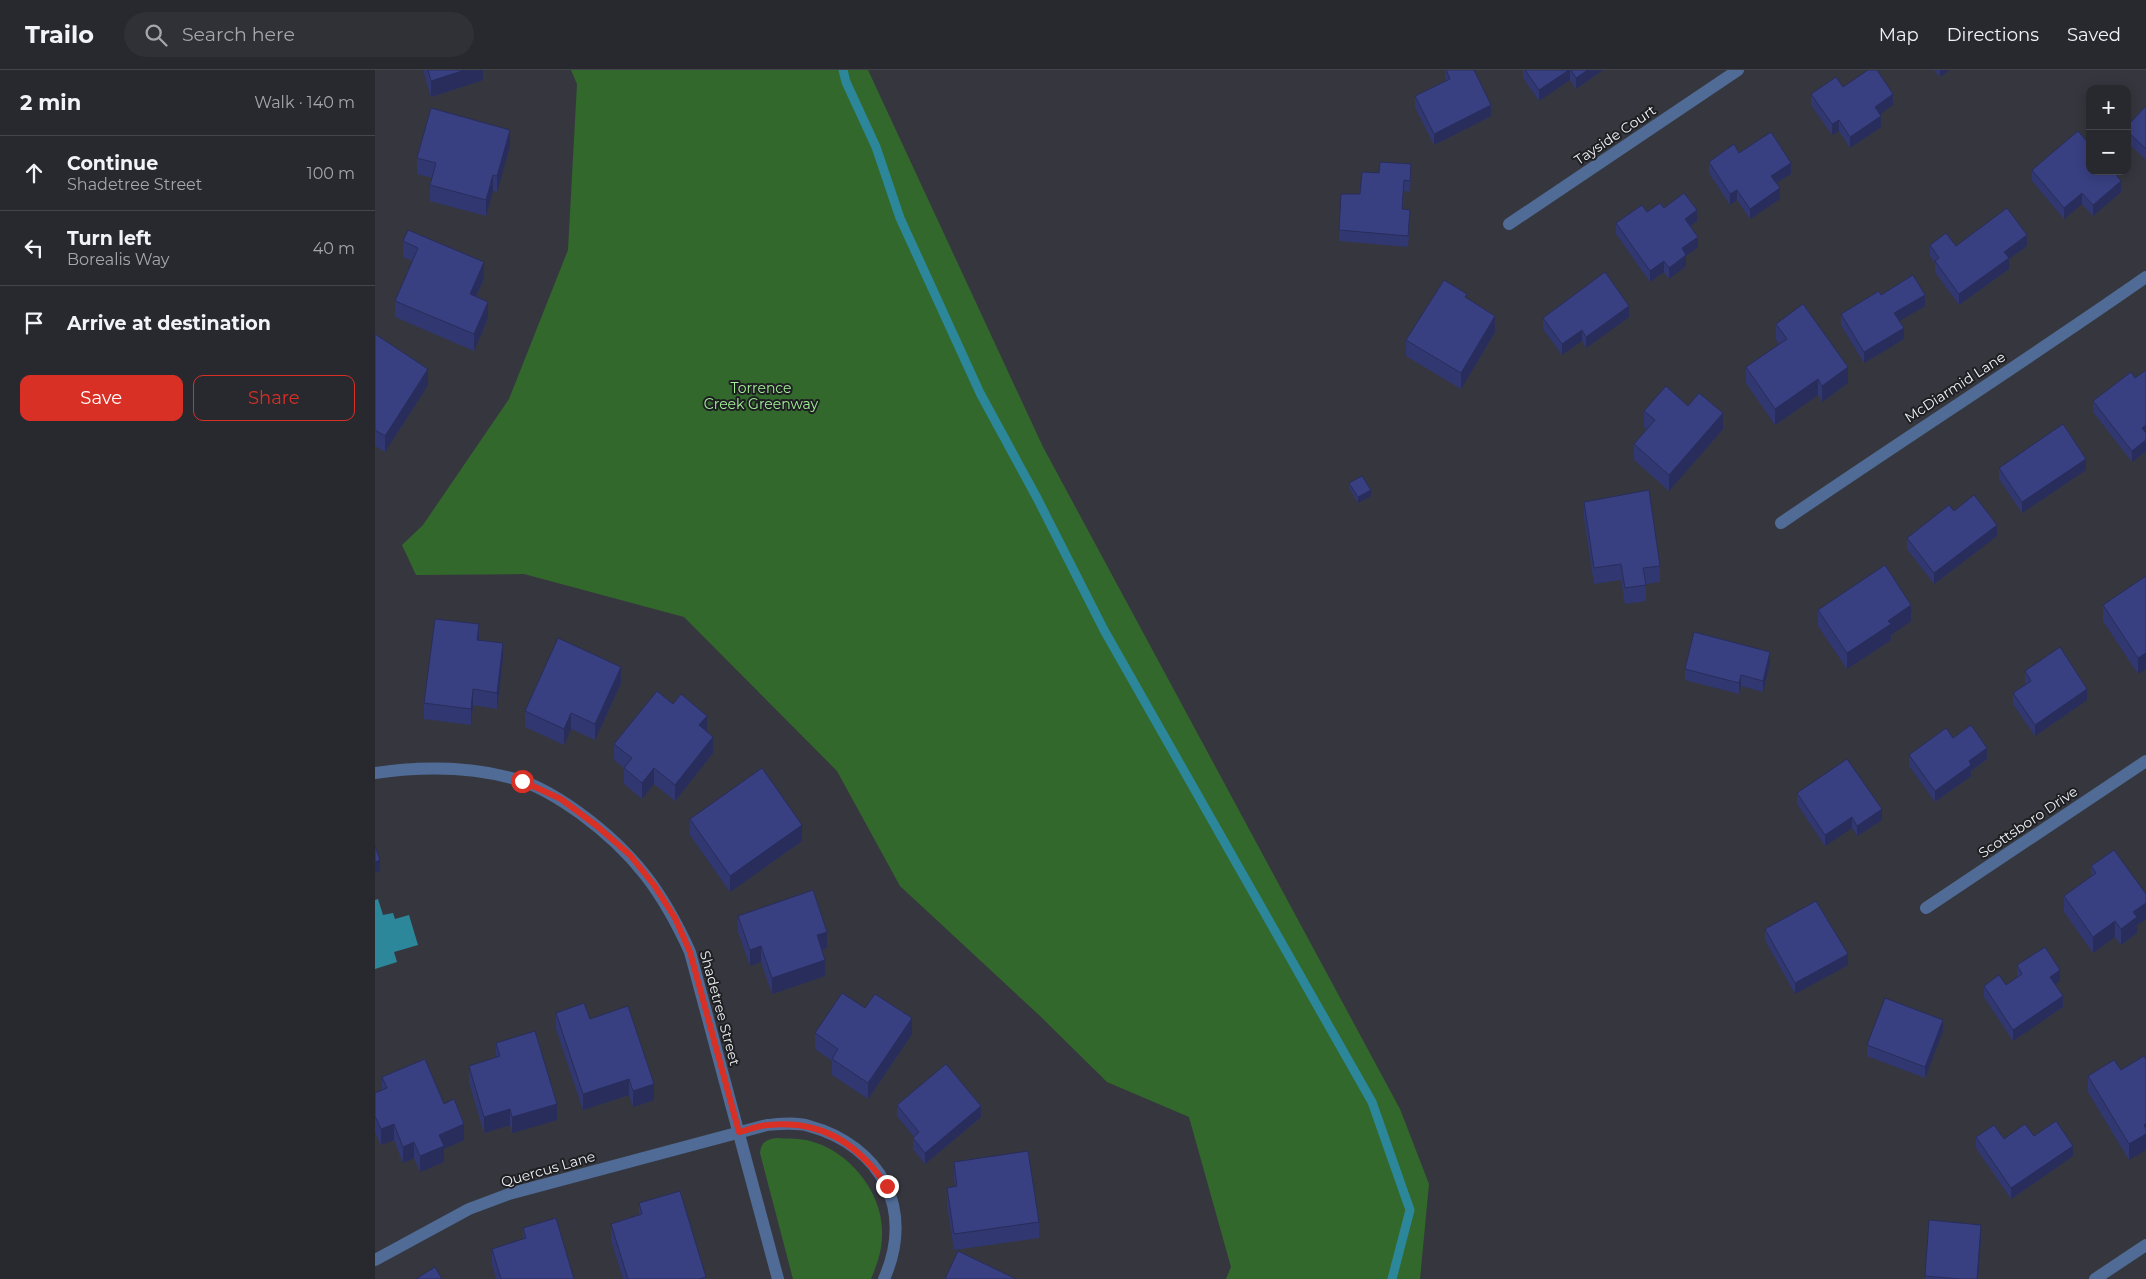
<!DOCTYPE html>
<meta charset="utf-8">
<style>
:root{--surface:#28292e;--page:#303136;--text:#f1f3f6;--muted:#a5a6aa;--line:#44454a;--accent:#d93025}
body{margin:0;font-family:Montserrat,sans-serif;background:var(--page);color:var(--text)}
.controls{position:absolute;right:15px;top:15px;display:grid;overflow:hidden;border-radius:10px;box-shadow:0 2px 12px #0003}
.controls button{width:45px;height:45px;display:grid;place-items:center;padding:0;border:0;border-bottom:1px solid var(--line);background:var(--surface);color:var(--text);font:25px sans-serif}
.stop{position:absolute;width:15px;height:15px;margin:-11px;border:4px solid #d93025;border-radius:50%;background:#fff}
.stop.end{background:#d93025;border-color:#fff;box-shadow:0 1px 5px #0008}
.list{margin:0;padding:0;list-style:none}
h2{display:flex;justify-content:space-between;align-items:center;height:65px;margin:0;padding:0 20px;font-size:21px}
h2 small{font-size:16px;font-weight:400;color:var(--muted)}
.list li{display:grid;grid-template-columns:32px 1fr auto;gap:15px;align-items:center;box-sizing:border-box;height:75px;padding:0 20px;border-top:1px solid var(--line)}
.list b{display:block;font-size:19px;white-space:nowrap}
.list p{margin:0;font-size:16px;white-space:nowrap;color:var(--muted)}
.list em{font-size:16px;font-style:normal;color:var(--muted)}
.actions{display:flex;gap:10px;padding:15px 20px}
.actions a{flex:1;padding:11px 0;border:1px solid var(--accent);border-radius:10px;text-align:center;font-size:18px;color:var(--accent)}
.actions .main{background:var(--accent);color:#fff}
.icon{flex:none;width:28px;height:28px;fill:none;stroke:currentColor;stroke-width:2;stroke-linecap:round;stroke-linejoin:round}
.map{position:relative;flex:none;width:1771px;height:1209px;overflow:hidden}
header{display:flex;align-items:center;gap:30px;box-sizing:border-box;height:70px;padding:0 25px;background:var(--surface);border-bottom:1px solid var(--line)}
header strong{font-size:24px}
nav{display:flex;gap:28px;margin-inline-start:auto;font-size:18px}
.search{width:350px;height:45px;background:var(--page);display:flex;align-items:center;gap:12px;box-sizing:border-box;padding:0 18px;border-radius:28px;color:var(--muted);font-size:19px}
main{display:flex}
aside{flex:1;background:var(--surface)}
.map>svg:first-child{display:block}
.green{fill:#33682c}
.water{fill:#2c879b}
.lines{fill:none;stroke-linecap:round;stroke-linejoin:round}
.stream{stroke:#2c879b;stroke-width:9}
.minor{stroke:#4f6b96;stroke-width:12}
.wall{fill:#313770}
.shaded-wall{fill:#282d5b}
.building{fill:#394082;stroke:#282d5b}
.route{stroke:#d93025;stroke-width:6}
.labels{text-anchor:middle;stroke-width:4;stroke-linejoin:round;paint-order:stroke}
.street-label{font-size:14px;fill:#edeff3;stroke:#1e1f22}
.park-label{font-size:14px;fill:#a2ee96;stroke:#1e1f22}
</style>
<header>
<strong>Trailo</strong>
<div class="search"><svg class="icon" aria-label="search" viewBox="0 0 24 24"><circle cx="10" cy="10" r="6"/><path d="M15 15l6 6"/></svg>Search here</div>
<nav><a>Map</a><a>Directions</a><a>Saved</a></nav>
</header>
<main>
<aside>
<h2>2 min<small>Walk · 140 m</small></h2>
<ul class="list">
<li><svg class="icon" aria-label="ahead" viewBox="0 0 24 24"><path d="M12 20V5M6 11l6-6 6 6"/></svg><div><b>Continue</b><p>Shadetree Street</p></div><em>100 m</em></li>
<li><svg class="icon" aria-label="left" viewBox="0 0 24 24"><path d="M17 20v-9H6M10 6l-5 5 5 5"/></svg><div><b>Turn left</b><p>Borealis Way</p></div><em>40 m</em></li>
<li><svg class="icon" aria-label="arrive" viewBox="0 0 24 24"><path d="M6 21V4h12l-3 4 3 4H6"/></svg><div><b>Arrive at destination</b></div></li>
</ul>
<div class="actions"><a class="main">Save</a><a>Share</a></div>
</aside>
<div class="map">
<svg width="1771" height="1209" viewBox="0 0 1771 1209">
<rect width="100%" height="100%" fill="#36373e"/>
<path class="green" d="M196,0H493L668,377L1025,1039L1054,1114L1045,1209H851L856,1197L814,1047L732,1012L664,945L525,816L462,701L309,547L149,504L41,505L27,475L48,455L134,329L193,180L202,14Z
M401,1068C412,1069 425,1068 435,1071C475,1081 509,1124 507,1165C507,1181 502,1194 496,1209H418L385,1083C386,1072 391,1070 401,1068Z"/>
<path class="water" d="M3,829L8,845L18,843L20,849L34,845L43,875L19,882L22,892L0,899V830Z"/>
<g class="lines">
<path class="stream" d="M468,0L471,12L501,77L525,148L605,323L662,428L729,560L997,1032L1035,1140L1017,1209"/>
<path class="minor" d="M1134,154L1363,0
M1406,453C1527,370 1651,291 1771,207
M0,703C49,696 99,696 147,711C168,718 188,731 206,744C259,783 288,822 315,882L403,1209
M1551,838L1771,691
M0,1190L94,1139L134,1124L392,1055C405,1054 421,1052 434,1056C507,1076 540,1140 509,1209
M1720,1209L1771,1175"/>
</g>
<path class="wall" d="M48,0H108V10L56,27Z
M1070,0H1099L1116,46L1059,75L1040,37V26L1071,11L1070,8Z
M1148,0H1228L1201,19L1195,10L1164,31L1148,8Z
M1559,0H1575L1565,7Z
M1468,17L1518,35L1505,44L1506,57L1475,78L1464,61L1457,65L1436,35V24Z
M1771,36V90L1752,72V56Z
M135,76L122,122L118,121L111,146L55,131V115L57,108L42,104V88Z
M1364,83L1416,104L1402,113L1405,129L1375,149L1362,130L1355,135L1334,103V92Z
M1657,100L1746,122L1718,146L1707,134L1689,149L1657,111Z
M1036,105L1035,122L1029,121L1028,140L1035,151L1033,177L964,171V160L985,124Z
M1289,138L1322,151L1315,156L1323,177L1311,186V196L1294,209L1289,202L1275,212L1241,164V153L1272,142Z
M28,171L109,208L101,227L113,248L99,281L20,247V231L37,191L28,187Z
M1555,175L1581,176H1652L1634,189V199L1584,235L1560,202V193L1555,186Z
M1506,225L1550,236L1524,251L1529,269L1489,293L1466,255V244Z
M1092,228L1120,262L1086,319L1031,286V270Z
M1254,247L1211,278L1207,271L1187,285L1168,259V248Z
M1401,254L1473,313L1447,332L1443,325L1400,355L1371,313V297L1404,274L1401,270Z
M0,264L53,315L10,382L0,376Z
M1771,300V381L1757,392L1718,342V331L1760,308Z
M1313,336L1348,359L1294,421L1259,390V374L1272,359L1269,357V341Z
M1624,398L1711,400L1647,443L1624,409Z
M974,413L996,426L983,433L974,418Z
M1209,432L1285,496V512L1271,514V531L1250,534L1246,510L1219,514L1209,448Z
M1622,466L1559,514L1532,479V468Z
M1771,506L1763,604L1728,551V535Z
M1443,540L1536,551L1516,565V570L1472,599L1443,556Z
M104,570L128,589L122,639L98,635L96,655L49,649V633Z
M1395,593L1388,622L1366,616L1364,624L1310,610V599Z
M1650,601L1712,630L1660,666L1638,634V623L1651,614L1650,612Z
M246,613L220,670L196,659L189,675L150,657V641Z
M332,662L338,683L300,731L279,714L267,729L249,714V698L239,690V674Z
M1578,668L1612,689L1596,701V706L1560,732L1534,696V685Z
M1422,723L1507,750L1482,766L1477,758L1450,776L1422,734Z
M315,749L427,771L355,822L315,765Z
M1716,796L1771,824V849L1762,855V863L1746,875L1740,867L1718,883L1689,842V826L1716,807Z
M363,846L452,878L447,880L450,906L397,924L386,892L375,896L363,862Z
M1390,859L1473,895L1420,924L1390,870Z
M1642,895L1685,911L1680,914L1688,937L1638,971L1609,927V916L1631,915L1642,907Z
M490,938L537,964L493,1029L457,1005V991L440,979V963Z
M181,943L215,949L279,1030L258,1037L254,1025L208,1040L181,959Z
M1568,961L1550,1008L1492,986V975Z
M121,973L182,1050L137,1063L135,1055L109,1063L94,1012V996L121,988Z
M1771,989V1080L1754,1090L1713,1022V1006L1746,1000Z
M7,1007L69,1034L89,1070L69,1079V1092L45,1102L39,1088L28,1093L19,1070L6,1075L0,1062V1023L7,1020Z
M522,1035L606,1047L550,1094L538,1079V1068L539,1067L522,1046Z
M1659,1066L1698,1086L1636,1129L1601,1078V1067L1629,1069Z
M579,1092L664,1152V1168L579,1180L572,1134V1118L580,1117L579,1108Z
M264,1133L331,1209H248L236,1170V1154L264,1146Z
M1554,1150L1606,1166L1603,1209H1550Z
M148,1158L199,1209H121L117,1195V1179L148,1169Z"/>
<path class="shaded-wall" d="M90,0H108V10L56,27V11Z
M1194,0H1195V10L1164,31V20Z
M1213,0H1228L1201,19V8Z
M1565,0H1575L1565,7Z
M1518,24V35L1500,48V37Z
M1116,35V46L1059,75V64Z
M1506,46V57L1475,78V67Z
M1464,50V61L1457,65V54Z
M135,60V76L122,122V106Z
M1416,93V104L1396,116V106Z
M118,105V121L111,146V130Z
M1746,111V122L1718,146V135Z
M1405,118V129L1375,149V139Z
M1362,120V130L1355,135V124Z
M1707,123V134L1689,149V138Z
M1322,140V151L1310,160V149Z
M1652,165V176L1634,189V199L1584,235V224L1629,182Z
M1323,167V177L1311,186V196L1294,209V198L1307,178Z
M1289,191V202L1275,212V201Z
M109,192V208L95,240V224Z
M1550,225V236L1519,254V243Z
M113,232V248L99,281V264Z
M1254,236V247L1211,278V267Z
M1120,246V262L1086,319V303Z
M1529,258V269L1489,293V282Z
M1207,260V271L1187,285V274Z
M1473,297V313L1447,332V316Z
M53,299V315L10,382V366Z
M1443,309V325L1400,355V339Z
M1348,343V359L1294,421V405Z
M1771,355V366L1767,358Z
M1771,370V381L1757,392V381Z
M1711,389V400L1647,443V432Z
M996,420V426L983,433V427Z
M1622,455V466L1559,514V503Z
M1536,535V551L1516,565V570L1472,599V583L1513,551Z
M104,554V570H102Z
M128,573V589L122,639V623Z
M1395,582V593L1388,622V611Z
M1771,583V599L1763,604V588Z
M246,597V613L220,670V654Z
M1366,605V616L1364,624V613Z
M98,619V635L96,655V639Z
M1712,619V630L1660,666V655Z
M196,643V659L189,675V659Z
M332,646V662L324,655Z
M338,667V683L300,731V715Z
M1612,678V689L1596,701V706L1560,732V721L1594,691Z
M279,698V714L267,729V713Z
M1507,739V750L1482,766V756Z
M1477,747V758L1450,776V765Z
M427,755V771L355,822V806Z
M5,790V801L0,803V792Z
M1771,833V849L1762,855V863L1746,875V859L1758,842Z
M1740,851V867L1718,883V867Z
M452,862V878L442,881V865Z
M386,876V892L375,896V880Z
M1473,884V895L1420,924V913Z
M450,890V906L397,924V908Z
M1685,900V911L1675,918V907Z
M1688,926V937L1638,971V960Z
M537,948V964L493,1029V1013Z
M1568,950V961L1550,1008V997Z
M254,1009V1025L208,1040V1024Z
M279,1014V1030L258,1037V1021Z
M182,1034V1050L137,1063V1047Z
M606,1036V1047L550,1094V1083Z
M135,1039V1055L109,1063V1047Z
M19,1054V1070L6,1075V1059Z
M89,1054V1070L69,1079V1092L45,1102V1086L64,1065Z
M1771,1054V1080L1754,1090V1074L1769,1055Z
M39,1072V1088L28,1093V1077Z
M1698,1076V1086L1636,1129V1118Z
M1606,1155V1166L1603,1209H1602Z"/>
<path class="building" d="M53,0H90L56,11Z
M1071,0H1099L1116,35L1059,64L1040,26L1075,9Z
M1150,0H1194L1164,20Z
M1196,0H1213L1201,8Z
M1493,0H1502L1518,24L1500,37L1506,46L1475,67L1464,50L1457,54L1436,24L1461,7L1468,17Z
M1771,36V79L1752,61V56Z
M56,38L135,60L122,106L118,105L111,130L55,115L61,93L42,88Z
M1703,61L1715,75V101H1738L1746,111L1718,135L1707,123L1689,138L1657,100Z
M1396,62L1416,93L1396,106L1405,118L1375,139L1362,120L1355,124L1334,92L1359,74L1364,83Z
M1005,92L1036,94L1035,111L1029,110L1027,139L1035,140L1033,166L964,160L966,124H985L987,102L1004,103Z
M1309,123L1322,140L1310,149L1323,167L1307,178L1311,185L1294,198L1289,191L1275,201L1241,153L1267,135L1272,142L1285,133L1289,138Z
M1632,138L1652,165L1629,182L1634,188L1584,224L1560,191L1564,188L1555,175L1571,163L1581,176Z
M33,160L109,192L95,224L113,232L99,264L20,231L43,178L28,171Z
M1230,202L1254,236L1211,267L1207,260L1187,274L1168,248Z
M1538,205L1550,225L1519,243L1529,258L1489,282L1466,244L1504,221L1506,225Z
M1069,210L1092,224L1090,227L1120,246L1086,303L1031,270Z
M1428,234L1473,297L1447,316L1443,309L1400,339L1371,297L1412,269L1401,254Z
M0,264L53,299L10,366L0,360Z
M1771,300V355L1767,358L1771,363V370L1757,381L1718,331L1756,302L1760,308Z
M1291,316L1313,336L1324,323L1348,343L1294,405L1259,374L1280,350L1269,341Z
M1688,354L1711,389L1647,432L1624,398Z
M987,406L996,420L983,427L974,413Z
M1274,420L1285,496L1268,498L1271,515L1250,518L1246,494L1219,498L1209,432Z
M1599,425L1622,455L1559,503L1532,468L1574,435L1579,441Z
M1510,495L1536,535L1513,551L1516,554L1472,583L1443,540Z
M1771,506V583L1763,588L1728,535Z
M60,549L104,554L102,570L128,573L122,623L98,619L96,639L49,633Z
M1319,562L1395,582L1388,611L1366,605L1364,613L1310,599Z
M183,568L246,597L220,654L196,643L189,659L150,641Z
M1685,577L1712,619L1660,655L1638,623L1656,611L1650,601Z
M282,621L298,634L306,624L332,646L324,655L338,667L300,715L279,698L267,713L249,698L257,688L239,674Z
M1596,655L1612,678L1594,691L1596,695L1560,721L1534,685L1571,658L1578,668Z
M1472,689L1507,739L1482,756L1477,747L1450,765L1422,723Z
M387,698L427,755L355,806L315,749Z
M0,776L5,790L0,792Z
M1739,780L1771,824V833L1758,842L1762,847L1746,859L1740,851L1718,867L1689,826L1721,803L1716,796Z
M438,820L452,862L442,865L450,890L397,908L386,876L375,880L363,846Z
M1441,831L1473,884L1420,913L1390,859Z
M1670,877L1685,900L1675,907L1688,926L1638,960L1609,916L1624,905L1631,915L1647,904L1642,895Z
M467,923L490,938L500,924L537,948L493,1013L457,989L463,979L440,963Z
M1510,928L1568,950L1550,997L1492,975Z
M209,933L215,949L253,936L279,1014L258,1021L254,1009L208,1024L181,943Z
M160,961L182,1034L137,1047L135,1039L109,1047L94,996L125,986L121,973Z
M1769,986L1771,989V1054L1769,1055L1771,1059V1064L1754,1074L1713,1006L1739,990L1746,1000Z
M50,989L69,1034L79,1029L89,1054L64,1065L69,1076L45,1086L39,1072L28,1077L19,1054L6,1059L0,1046V1023L12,1018L7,1007Z
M571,994L606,1036L550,1083L538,1068L544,1062L522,1035Z
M1681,1051L1698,1076L1636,1118L1601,1067L1619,1055L1629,1069L1650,1054L1659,1066Z
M653,1081L664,1152L579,1164L572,1118L582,1116L579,1092Z
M305,1121L331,1207L324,1209H253L236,1154L267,1144L264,1133Z
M181,1148L199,1209H126L117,1179L151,1168L148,1158Z
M1554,1150L1606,1155L1602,1209H1585L1550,1206Z
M583,1181L641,1209H570Z
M60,1197L67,1209H41Z"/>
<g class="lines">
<path class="route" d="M147,711L186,729L222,756L255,785L279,815L300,848L315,882L364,1062C373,1060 384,1055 394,1055C447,1050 482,1073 512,1116"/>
</g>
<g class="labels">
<g class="street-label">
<text transform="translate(1240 65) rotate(-34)" y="5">Tayside Court</text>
<text transform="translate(1580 317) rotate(-33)" y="5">McDiarmid Lane</text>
<text transform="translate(1653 752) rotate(-34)" y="5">Scottsboro Drive</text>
<text transform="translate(345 938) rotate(75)" y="5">Shadetree Street</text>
<text transform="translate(173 1099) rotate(-16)" y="5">Quercus Lane</text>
</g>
<g class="park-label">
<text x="386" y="323">Torrence<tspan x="386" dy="16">Creek Greenway</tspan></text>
</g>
</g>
</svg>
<div class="controls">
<button>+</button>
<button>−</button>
</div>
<div class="stop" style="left:147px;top:711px"></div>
<div class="stop end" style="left:512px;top:1116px"></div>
</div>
</main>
